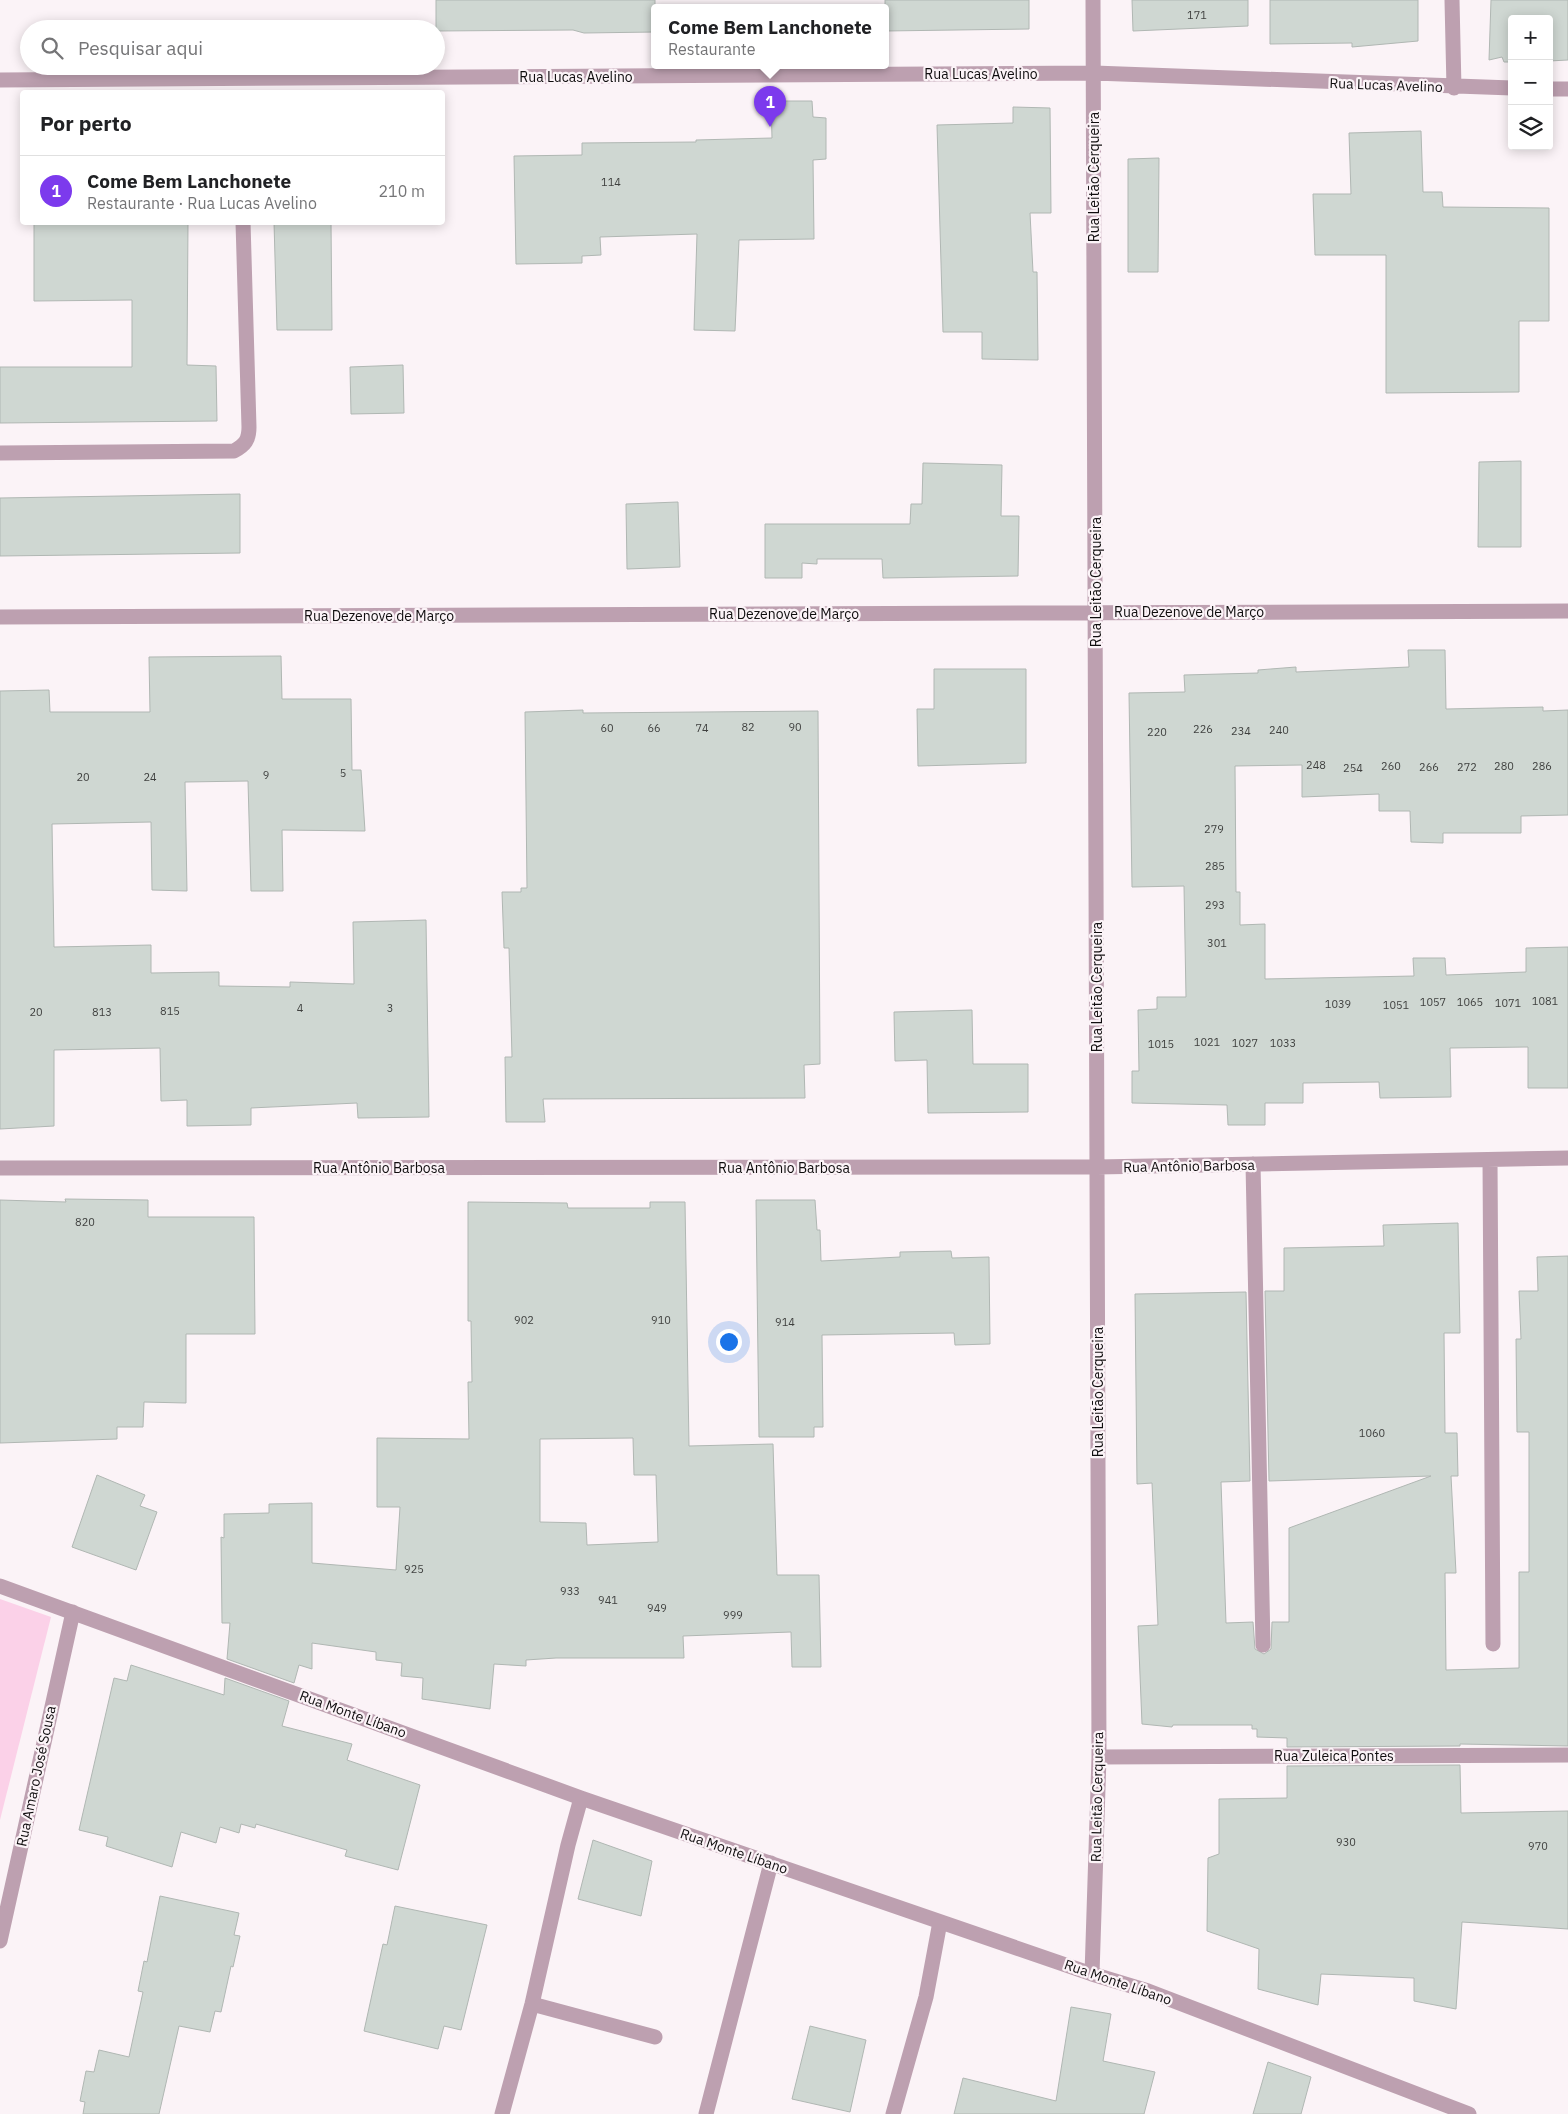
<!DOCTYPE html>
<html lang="pt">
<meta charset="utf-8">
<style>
:root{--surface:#fff;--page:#f2f2f2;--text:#202124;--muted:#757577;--line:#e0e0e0;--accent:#7c3aed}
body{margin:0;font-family:"IBM Plex Sans",sans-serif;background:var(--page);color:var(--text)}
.controls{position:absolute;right:15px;top:15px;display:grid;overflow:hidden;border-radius:5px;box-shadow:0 2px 12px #0003}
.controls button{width:45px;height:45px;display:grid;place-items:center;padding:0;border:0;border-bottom:1px solid var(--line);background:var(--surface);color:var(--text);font:25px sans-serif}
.you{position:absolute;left:728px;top:1341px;width:18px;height:18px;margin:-12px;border:4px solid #fff;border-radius:50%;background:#1a73e8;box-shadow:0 0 0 8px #1a73e833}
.badge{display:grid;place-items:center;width:32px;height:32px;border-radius:50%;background:var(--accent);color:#fff;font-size:16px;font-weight:700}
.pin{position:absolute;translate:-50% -41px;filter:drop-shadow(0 1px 2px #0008)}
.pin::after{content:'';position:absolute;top:26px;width:18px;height:15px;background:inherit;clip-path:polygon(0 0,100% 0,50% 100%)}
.popup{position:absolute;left:651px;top:4px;width:238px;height:65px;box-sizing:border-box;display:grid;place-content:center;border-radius:5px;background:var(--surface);filter:drop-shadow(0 1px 4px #0005);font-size:16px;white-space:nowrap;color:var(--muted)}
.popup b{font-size:19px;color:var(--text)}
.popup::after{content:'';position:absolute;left:50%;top:100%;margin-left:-10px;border:10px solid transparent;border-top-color:var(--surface)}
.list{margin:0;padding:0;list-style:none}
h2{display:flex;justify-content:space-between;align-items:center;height:65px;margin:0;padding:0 20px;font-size:21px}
h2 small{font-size:16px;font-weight:400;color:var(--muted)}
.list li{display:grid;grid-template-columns:32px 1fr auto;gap:15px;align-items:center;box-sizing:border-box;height:70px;padding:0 20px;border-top:1px solid var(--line)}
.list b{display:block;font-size:19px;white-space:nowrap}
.list p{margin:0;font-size:16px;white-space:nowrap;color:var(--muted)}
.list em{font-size:16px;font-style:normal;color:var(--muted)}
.icon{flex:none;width:28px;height:28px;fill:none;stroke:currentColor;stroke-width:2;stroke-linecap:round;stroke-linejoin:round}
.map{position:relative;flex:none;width:1568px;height:2114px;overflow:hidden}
.search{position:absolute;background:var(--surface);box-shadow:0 2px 12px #0003;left:20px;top:20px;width:425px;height:55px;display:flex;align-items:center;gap:12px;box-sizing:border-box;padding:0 18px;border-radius:28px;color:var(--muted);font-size:19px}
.panel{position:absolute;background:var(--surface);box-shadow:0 2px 12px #0003;left:20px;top:90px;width:425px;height:135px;border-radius:5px}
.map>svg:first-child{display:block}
.green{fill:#fbd1e8}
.building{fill:#cfd7d2;stroke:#b0b7b3;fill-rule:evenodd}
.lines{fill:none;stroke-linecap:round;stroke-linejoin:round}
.minor{stroke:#bda0b0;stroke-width:15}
.labels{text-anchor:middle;stroke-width:4.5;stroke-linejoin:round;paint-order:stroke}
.number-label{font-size:11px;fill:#3f403f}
.street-label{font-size:14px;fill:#0f0d0e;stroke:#fbf3f7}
</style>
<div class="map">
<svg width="1568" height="2114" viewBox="0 0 1568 2114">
<rect width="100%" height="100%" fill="#fbf3f7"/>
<path class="green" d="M0,1599L51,1617L0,1820Z"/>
<path class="building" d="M436,0H655V32L584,33L573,30L436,31Z
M885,0H1029V29L885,31Z
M1132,0H1248V26L1133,31Z
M1270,0H1418V41L1352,47V43L1270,44Z
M1491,0H1568V60L1549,61V19H1512V62H1504L1502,57L1489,60Z
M771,101H812L813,117L826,118V159L813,160L814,239L739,240L735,331L694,330L697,234L600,237L601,255L582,256V263L516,264L514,156L582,155V143L696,142V140L772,138Z
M1013,107L1050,108L1051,213H1030L1033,272H1037L1038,360L982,359V332H943L937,125L1013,123Z
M1421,131L1423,192H1442L1443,207L1549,208V321H1519V392L1386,393V255H1315L1313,194H1351L1349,133Z
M1159,158L1158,272H1128V159Z
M34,222H188L187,365L216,366L217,421L0,423V367H132V300L34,301Z
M274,222H331L332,330H277Z
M403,365L404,413L351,414L350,367Z
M1521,461V547H1478L1479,462Z
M923,463L1002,465L1001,516H1019L1018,576L883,578L882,559H817V564L802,563V578H765V524H910L911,504H922Z
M240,494V553L0,556V498Z
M678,502L680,567L627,569L626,504Z
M1408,650H1445L1446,709L1543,707V711L1568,710V815L1521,816V833H1443V843L1411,842L1410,811H1379V794L1302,797V765L1235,766L1236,892H1240V925L1265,924V979L1414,976L1413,958H1445L1446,975L1526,972V948L1568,947V1088H1528V1047L1450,1048L1451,1097L1380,1098L1379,1082L1303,1083V1103H1265V1125H1228L1227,1105L1132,1103V1071H1139L1138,1010L1157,1009V997H1186L1184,886L1132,887L1129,693L1185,692L1184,675L1258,673V670L1296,667V672L1409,667Z
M281,656L282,699H351L352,770H361L365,831L282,830L283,891H251L248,781L185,782L187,891L152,890L151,822L52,824L54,947L151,945V973L219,972V986L290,987V982L354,984L353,922L426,920L429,1117L358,1118L357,1103L251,1108V1125L187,1126V1100L161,1101L160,1048L54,1050V1126L0,1129V691L49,690L50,712H150L149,657Z
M934,669H1026V763L918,766L917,709H934Z
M583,710V713L818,711L820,1064L804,1065L805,1098L543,1099L545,1122H506L505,1057H512L509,948H504L502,892H521V888H527L525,712Z
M972,1010L973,1064H1028V1112L928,1113L927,1060L895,1061L894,1012Z
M65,1199L148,1200V1217H254L255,1334H186V1403L144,1402L143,1427H117V1439L0,1443V1200L66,1202Z
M756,1200H815L817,1230H820L821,1261L900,1257V1252L951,1251L952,1258L989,1257L990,1344L955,1345L954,1333L822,1335L823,1427H814V1437H759Z
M468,1202L567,1203L568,1208H650V1202H685L689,1446L773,1444L777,1575H819L821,1667H792L791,1632L683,1636L684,1658H556L526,1660V1666L494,1664L490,1709L422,1699L423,1678L401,1676L402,1663L376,1660V1652L312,1643V1669L299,1665L294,1683L227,1659L230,1623H222L221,1537L224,1538V1514L269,1513V1504L312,1503V1563L396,1570L400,1507H377V1438L469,1439L468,1382H472L471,1321H468ZM633,1438L634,1475H656L658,1542L587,1545L586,1523L540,1522V1439Z
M1458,1223L1460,1333H1444L1445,1433H1457L1458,1476H1451L1456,1573H1445L1446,1670L1519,1668V1572H1529V1432H1517L1516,1339H1521L1519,1291H1538L1537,1257L1568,1256V1746L1460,1744V1746L1287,1747V1738L1257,1737V1729H1252V1725H1173L1172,1727L1142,1724L1138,1626L1158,1625L1152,1483L1137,1484L1135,1294L1246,1292L1250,1481L1221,1482L1226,1623L1253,1622L1255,1649L1264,1654L1271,1649L1272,1622H1289V1528L1431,1476L1269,1481L1265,1291H1284V1248L1384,1246L1383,1225Z
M97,1475L145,1495L140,1506L157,1512L136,1570L72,1547Z
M131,1665L224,1695L225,1678L289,1701L282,1726L352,1744L347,1760L420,1785L398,1870L345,1856L347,1850L256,1824L255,1828L241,1824L239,1833L220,1827L216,1843L181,1832L172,1867L106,1846L108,1837L79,1830L114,1678L127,1681Z
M1460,1765L1461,1813L1568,1811V1929L1462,1922L1456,2009L1414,2001V1978L1321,1974L1318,2005L1258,1989L1259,1949L1207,1931L1208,1858L1219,1854V1799L1287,1798V1766Z
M593,1840L652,1861L641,1916L578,1899Z
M160,1896L239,1913L234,1935L240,1936L233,1967L231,1966L221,2012L215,2011L210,2032L179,2026L159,2114H83L85,2102L80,2101L86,2071L94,2072L99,2050L129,2057L143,1992L138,1991L144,1961L147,1962Z
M395,1906L487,1925L461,2030L444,2026L438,2049L364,2031L383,1944L387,1945Z
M1071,2007L1111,2014L1103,2061L1155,2072L1144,2114H954L963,2078L1056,2101Z
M810,2026L866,2040L850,2112L792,2099Z
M1268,2062L1311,2077L1301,2114H1253Z"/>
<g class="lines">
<path class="minor" d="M1452,0L1454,88
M0,80L1094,73L1512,88
M1549,89H1568
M0,453L234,451C245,445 249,440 249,427L243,222
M0,617L1568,611
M1490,1160L1493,1644
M1253,1164L1263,1645
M0,1168L1097,1167L1568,1158
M0,1586L581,1798L1092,1974L1148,1991L1469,2114
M1099,1757L1568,1755
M0,1941L73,1612
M1092,1974L1099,1757L1093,0
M532,2004L655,2037
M502,2114L532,2004L568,1845L581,1798
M706,2114L771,1863
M893,2114L926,1997L940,1922"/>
</g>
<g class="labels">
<g class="number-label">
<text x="1197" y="19">171</text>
<text x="611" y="186">114</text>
<text x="748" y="731">82</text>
<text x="795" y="731">90</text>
<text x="607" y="732">60</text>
<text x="654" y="732">66</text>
<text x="702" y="732">74</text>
<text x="1203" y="733">226</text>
<text x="1279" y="734">240</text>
<text x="1241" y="735">234</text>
<text x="1157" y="736">220</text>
<text x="1316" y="769">248</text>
<text x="1391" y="770">260</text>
<text x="1504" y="770">280</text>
<text x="1542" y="770">286</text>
<text x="1429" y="771">266</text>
<text x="1467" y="771">272</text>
<text x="1353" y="772">254</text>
<text x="343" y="777">5</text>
<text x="266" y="779">9</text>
<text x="83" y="781">20</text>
<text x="150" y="781">24</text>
<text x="1214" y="833">279</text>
<text x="1215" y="870">285</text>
<text x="1215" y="909">293</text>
<text x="1217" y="947">301</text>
<text x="1545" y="1005">1081</text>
<text x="1433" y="1006">1057</text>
<text x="1470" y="1006">1065</text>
<text x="1508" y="1007">1071</text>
<text x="1338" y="1008">1039</text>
<text x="1396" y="1009">1051</text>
<text x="300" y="1012">4</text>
<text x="390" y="1012">3</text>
<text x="170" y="1015">815</text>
<text x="36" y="1016">20</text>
<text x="102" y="1016">813</text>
<text x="1207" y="1046">1021</text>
<text x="1245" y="1047">1027</text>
<text x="1283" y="1047">1033</text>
<text x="1161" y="1048">1015</text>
<text x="85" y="1226">820</text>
<text x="524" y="1324">902</text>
<text x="661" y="1324">910</text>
<text x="785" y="1326">914</text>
<text x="1372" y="1437">1060</text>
<text x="414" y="1573">925</text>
<text x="570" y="1595">933</text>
<text x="608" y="1604">941</text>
<text x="657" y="1612">949</text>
<text x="733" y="1619">999</text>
<text x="1346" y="1846">930</text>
<text x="1538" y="1850">970</text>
</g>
<g class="street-label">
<text x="981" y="79">Rua Lucas Avelino</text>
<text x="576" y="82">Rua Lucas Avelino</text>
<text transform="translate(1386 85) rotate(2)" y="5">Rua Lucas Avelino</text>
<text transform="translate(1094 177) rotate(-90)" y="5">Rua Leitão Cerqueira</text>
<text transform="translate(1096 582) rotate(-90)" y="5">Rua Leitão Cerqueira</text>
<text x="1189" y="617">Rua Dezenove de Março</text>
<text x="784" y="619">Rua Dezenove de Março</text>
<text x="379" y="621">Rua Dezenove de Março</text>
<text transform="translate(1097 987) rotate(-90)" y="5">Rua Leitão Cerqueira</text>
<text transform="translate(1189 1166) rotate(-1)" y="5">Rua Antônio Barbosa</text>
<text x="379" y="1173">Rua Antônio Barbosa</text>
<text x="784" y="1173">Rua Antônio Barbosa</text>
<text transform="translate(1098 1392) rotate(-90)" y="5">Rua Leitão Cerqueira</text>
<text transform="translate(353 1714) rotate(20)" y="5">Rua Monte Líbano</text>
<text x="1334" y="1761">Rua Zuleica Pontes</text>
<text transform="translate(36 1776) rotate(-78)" y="5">Rua Amaro José Sousa</text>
<text transform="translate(1097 1797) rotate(-89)" y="5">Rua Leitão Cerqueira</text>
<text transform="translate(734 1851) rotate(19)" y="5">Rua Monte Líbano</text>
<text transform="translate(1118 1982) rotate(19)" y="5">Rua Monte Líbano</text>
</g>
</g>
</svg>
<div class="controls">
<button>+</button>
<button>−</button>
<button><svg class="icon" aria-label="layers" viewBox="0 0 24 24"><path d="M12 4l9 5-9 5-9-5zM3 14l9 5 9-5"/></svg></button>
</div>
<div class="you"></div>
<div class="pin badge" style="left:770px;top:127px">1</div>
<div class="popup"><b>Come Bem Lanchonete</b>Restaurante</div>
<div class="search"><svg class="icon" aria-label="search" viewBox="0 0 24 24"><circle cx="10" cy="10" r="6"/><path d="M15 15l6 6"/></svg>Pesquisar aqui</div>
<section class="panel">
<h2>Por perto<small></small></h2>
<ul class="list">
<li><span class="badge">1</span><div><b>Come Bem Lanchonete</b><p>Restaurante · Rua Lucas Avelino</p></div><em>210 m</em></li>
</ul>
</section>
</div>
